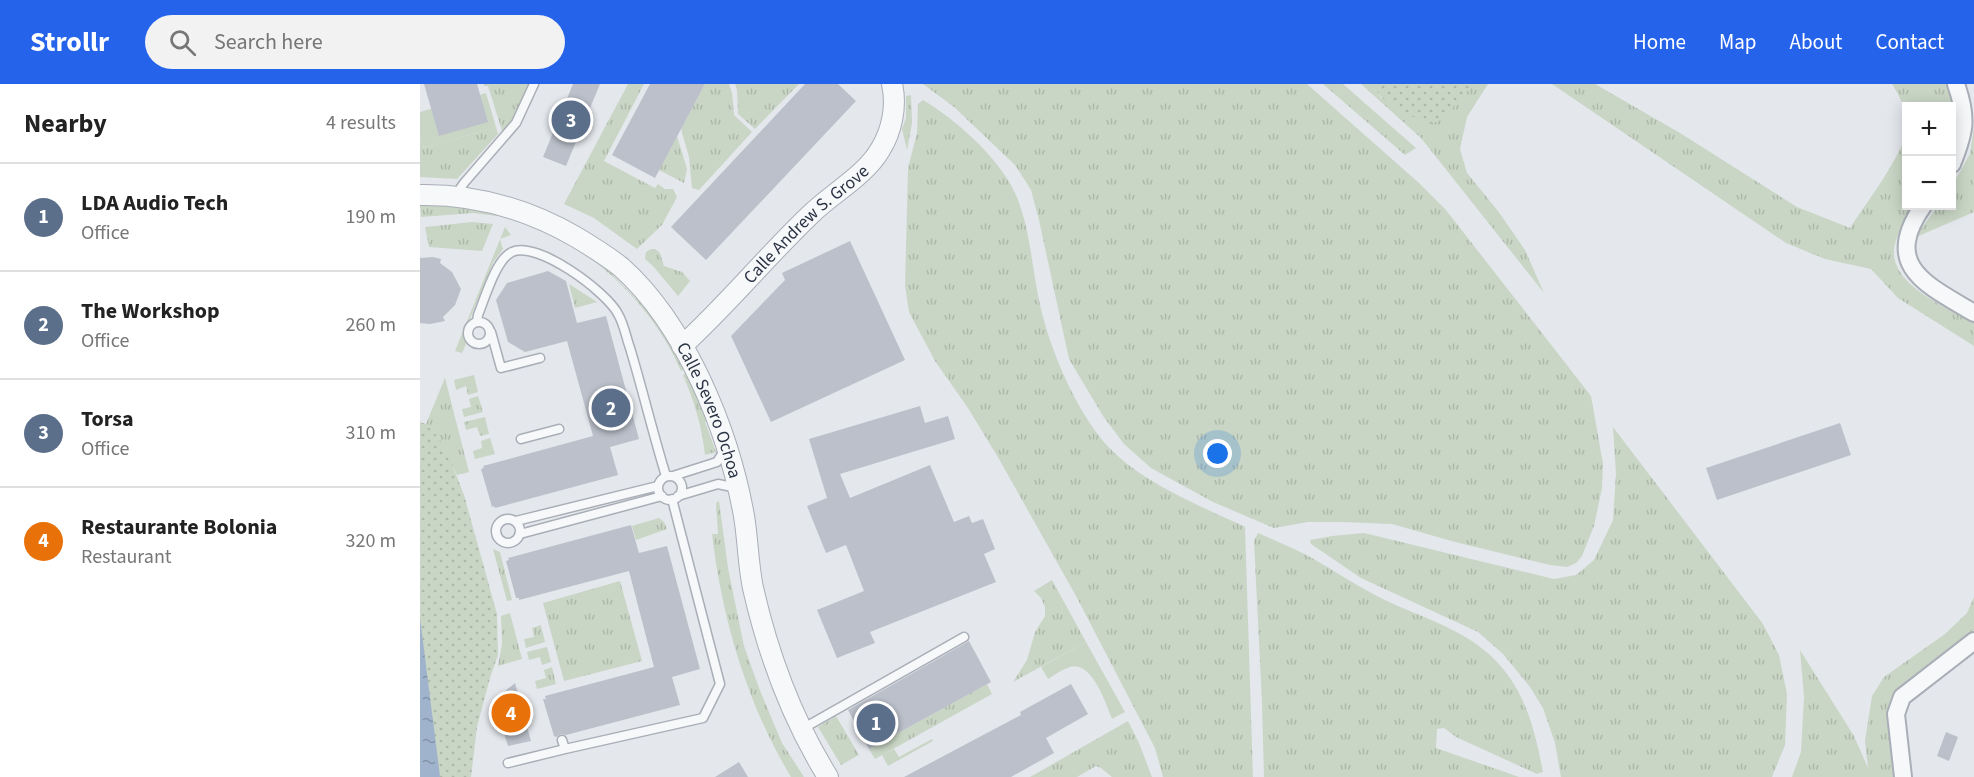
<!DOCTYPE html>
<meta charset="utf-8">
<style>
:root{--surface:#fff;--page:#f2f2f2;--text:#222;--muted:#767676;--line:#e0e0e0;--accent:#2563eb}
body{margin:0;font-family:"Source Sans 3",sans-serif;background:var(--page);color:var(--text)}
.controls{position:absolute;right:18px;top:18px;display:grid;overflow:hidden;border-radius:0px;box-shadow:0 3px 15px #0003}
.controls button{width:54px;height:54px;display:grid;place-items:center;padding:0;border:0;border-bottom:2px solid var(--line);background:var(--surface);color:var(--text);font:30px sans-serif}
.you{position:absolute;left:798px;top:370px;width:21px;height:21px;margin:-15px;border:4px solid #fff;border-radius:50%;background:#1a73e8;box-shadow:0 0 0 9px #1a73e833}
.badge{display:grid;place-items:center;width:39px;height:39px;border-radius:50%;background:var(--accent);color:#fff;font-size:20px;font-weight:700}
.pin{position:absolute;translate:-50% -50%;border:3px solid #fff;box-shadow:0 2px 6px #0006}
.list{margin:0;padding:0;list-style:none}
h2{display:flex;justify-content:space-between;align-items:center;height:78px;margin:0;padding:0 24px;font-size:26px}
h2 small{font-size:20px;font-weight:400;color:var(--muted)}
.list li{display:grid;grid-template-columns:39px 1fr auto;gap:18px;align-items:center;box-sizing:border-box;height:108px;padding:0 24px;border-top:2px solid var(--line)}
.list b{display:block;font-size:22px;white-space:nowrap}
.list p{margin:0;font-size:20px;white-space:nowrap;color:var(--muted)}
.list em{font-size:20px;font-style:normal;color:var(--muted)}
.icon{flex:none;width:33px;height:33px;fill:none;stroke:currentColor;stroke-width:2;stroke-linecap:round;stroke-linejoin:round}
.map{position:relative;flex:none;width:1554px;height:693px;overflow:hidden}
header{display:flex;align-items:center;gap:36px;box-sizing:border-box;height:84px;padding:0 30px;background:var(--accent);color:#fff}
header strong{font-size:28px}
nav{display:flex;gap:33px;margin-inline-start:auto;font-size:21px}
.search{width:420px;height:54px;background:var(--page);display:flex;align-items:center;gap:15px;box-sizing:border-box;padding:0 21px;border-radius:33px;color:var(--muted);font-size:22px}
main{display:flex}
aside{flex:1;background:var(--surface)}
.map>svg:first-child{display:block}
.grass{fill:url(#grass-tufts)}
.park{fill:url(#park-dots)}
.garden{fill:#c9d6c5}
.water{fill:url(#water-ripples)}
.building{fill:#bbc0ca}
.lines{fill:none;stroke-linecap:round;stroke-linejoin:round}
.service-casing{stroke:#a9aeb7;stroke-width:11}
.minor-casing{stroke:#a9aeb7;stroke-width:20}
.tertiary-casing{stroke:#a9aeb7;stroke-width:22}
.service{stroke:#f7f8fa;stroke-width:8}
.minor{stroke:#f7f8fa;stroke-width:16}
.tertiary{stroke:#f7f8fa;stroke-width:20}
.labels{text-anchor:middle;stroke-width:4.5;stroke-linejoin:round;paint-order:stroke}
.street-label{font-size:18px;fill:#2b3445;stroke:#f4f6f9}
</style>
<header>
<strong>Strollr</strong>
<div class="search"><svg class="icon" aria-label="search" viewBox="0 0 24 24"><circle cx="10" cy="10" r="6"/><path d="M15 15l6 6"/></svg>Search here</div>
<nav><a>Home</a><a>Map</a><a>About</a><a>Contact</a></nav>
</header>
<main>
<aside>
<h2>Nearby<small>4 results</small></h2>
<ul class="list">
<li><span class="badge" style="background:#5c6f8a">1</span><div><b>LDA Audio Tech</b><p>Office</p></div><em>190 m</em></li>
<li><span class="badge" style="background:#5c6f8a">2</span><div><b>The Workshop</b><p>Office</p></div><em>260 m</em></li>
<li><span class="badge" style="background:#5c6f8a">3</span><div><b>Torsa</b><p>Office</p></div><em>310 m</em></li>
<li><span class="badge" style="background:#e8710a">4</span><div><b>Restaurante Bolonia</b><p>Restaurant</p></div><em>320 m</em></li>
</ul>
</aside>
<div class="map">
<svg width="1554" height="693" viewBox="0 0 1554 693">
<defs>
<pattern id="grass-tufts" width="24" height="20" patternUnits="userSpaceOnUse" patternTransform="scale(1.5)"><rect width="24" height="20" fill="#c9d6c5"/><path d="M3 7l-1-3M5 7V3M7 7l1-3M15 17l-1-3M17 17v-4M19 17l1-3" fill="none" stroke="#adb8ab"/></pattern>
<pattern id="park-dots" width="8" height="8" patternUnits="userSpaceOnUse" patternTransform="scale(1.5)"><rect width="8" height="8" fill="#c9d6c5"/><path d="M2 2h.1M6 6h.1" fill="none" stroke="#adb8ab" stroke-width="1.8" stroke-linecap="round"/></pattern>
<pattern id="water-ripples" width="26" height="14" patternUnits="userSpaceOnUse" patternTransform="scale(1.5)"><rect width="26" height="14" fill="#9fb4cc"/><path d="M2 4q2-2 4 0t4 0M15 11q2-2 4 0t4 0" fill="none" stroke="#8293a7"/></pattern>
</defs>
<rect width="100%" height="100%" fill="#e4e7ec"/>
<path class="grass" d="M64,0H109L94,36L82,47L68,2H64Z
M208,0H224L184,77L235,104L238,100L245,105H253L257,113L242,141L217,165L174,134L144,120Z
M285,0H309L312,9L314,31L332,48L279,106L272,104L269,73L261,45Z
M315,0H379L335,45L318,30L317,6Z
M503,0H887L999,99L1026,126L1171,312L1183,380L1182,404L1174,442L1162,472L1156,479L1147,483L1130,481L1035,458L972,440L923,438H888L854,444L793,418L731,384L704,360L683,332L649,275L619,136L611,106L595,81L534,23Z
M903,0H923L996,64L985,71Z
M941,0H950L962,15L977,0H1068L1047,33L1040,65L1047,89L1078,127L1105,166L1124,209L1001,54Z
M1132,0H1175L1260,49L1377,123L1430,144C1443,124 1484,69 1486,48C1488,29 1482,16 1472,0H1528C1535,16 1536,34 1532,51V22H1486V122H1495C1487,134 1474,153 1474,168C1473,202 1529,225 1554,239V262L1478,214L1451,185L1405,175L1366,159Z
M491,11L492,39L487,66L482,45L486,34V12Z
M503,16C535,35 573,69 591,101C611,138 611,184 621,225C631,267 653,318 679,352C713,396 777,420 825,443L833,693H743L735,664L656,512L579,375L548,324L515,277L489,228L485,202L488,84L497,49L498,20Z
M1554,42V128L1494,154L1518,122H1532V102L1550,70Z
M76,43L78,50L37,95L0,93V52L4,64Z
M257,52L267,85L264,99L239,86Z
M0,119H21L78,128L77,132L53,129L1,133Z
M90,132L138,151L187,185L231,230L265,284L261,287C237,231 190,181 136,153C121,146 105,140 89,134Z
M52,138L73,140L62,167L9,163L5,143Z
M231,165H235L240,169L244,182L262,188L270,197L258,212L233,182L225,175L226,168Z
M149,200L177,218L155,224Z
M267,289L288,336L285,338L296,368L285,371C282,342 274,317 263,291Z
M54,291L58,308L48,311L46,302L36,306L34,296Z
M25,294L49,388L37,391L19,354L6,340Z
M58,312L63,328L44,333L42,325L51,323L49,315Z
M65,333L69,350L60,352L57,343L46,346L44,338Z
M1193,343L1343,540L1359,571L1367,610L1365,661L1352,693H1141L1135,659L1123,624L1110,603L1083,570L1058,548L941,494L891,460L890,456L912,452L944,449L1134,495L1156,491L1174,476L1193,436L1196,390Z
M70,354L75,370L55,375L53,367L62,364L61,357Z
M299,417L308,484L324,562L339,604L362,659L384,693H371C327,620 302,535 292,450H298L296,419Z
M239,434L244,438L247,445L216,456L212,442Z
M838,449C856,457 875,465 892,474C913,486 934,500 955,511C985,527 1018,536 1047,554C1099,586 1112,631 1123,688L1117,690L1036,653L1024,644L1017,645L1016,664L1099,693H844L842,619L834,457Z
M73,465L80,468L92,516L87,517Z
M632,496L666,558L593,598L607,576L615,548L625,532V523L621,514L614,507Z
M200,497L222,577L144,597L123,519Z
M1554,513V546L1534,566L1498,591L1473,660V693H1372L1381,668L1384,613L1380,566L1434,652L1448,684L1445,657L1452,612L1464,593L1525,550L1547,529Z
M90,529L102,575L78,582L82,560L81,532Z
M121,541L125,558L106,564L104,555L114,553L112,544Z
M127,563L131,578L122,581L120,573L109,576L107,568Z
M132,583L136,600L117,605L115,597L126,594L124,586Z
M567,600L572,610L455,675L449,665Z
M416,632L439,671L421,681L398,643Z
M708,637L719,659L732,693H692L681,684L676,682L657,693H610Z"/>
<path class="park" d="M950,0H1054L1021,36L1009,40C983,28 967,23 950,0Z
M0,338L6,340L19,354L30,375L44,411L77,530L78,571L70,594L57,643L51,693H0Z"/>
<path class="garden" d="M66,9L76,43L4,64L0,52V28Z
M85,143L91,151L80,155L83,165L73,179L44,249L46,260L42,269L35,267Z
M666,558L705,628L692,635C686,620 672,576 650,583C642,585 635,591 628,595L621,583Z
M512,655L513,657L468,682L462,671L474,665L479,673Z"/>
<path class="water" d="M0,534L19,684L20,693H0Z"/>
<path class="building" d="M4,0H57L68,38L19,52Z
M153,0H180L146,82L123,73Z
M230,0H285L235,94L192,71Z
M385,0H418L436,17L286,176L251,143Z
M430,157L485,276L351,338L311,252L365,196L362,189Z
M13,173L21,175L20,179L32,188L41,205L35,221L23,233L25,237L10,240L0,239V174Z
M128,187L146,197L157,239L186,232L219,355L190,363L198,391L75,424L74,422L72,423L61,385L64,384L63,382L173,352L147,257L105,268L88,258L76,216L87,199Z
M500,322L505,339L528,332L535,355L420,390L430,414L510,381L534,438L549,432L552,439L563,435L575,465L564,470L576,498L450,548L455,559L417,574L397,526L444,507L426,461L406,469L387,422L407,414L389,355Z
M1420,339L1431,371L1297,416L1286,384Z
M211,441L219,469L247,462L280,585L252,593L260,621L146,651L141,650L136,653L134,652L123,615H126L125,612L234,583L209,487L99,516V514H96L86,477L89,476L88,474Z
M549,557L571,598L449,665L428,626Z
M95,599L111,657L88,662L83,646L78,647V631L84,608Z
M651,600L668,630L626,654L634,669L591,693H484L601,631L600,628Z
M1526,648L1538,653L1529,677L1517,672Z
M319,678L328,693H295Z"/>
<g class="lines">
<defs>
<path id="service" d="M35,112L44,99L96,39L114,0
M57,237L58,231C65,214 76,175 92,168C117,156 187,208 198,230C204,240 206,253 210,264C223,307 233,350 246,392
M48 249a11 11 0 1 1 22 0a11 11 0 1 1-22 0Z
M71,248L81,284L120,274
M101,355L139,345
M253,392L297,378L305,365
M238 404a12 12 0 1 1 24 0a12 12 0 1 1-24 0Z
M258,412L298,400L317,404
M76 447a12 12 0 1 1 24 0a12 12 0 1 1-24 0Z
M96,437L238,402
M100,450L242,412
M382,645L544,553
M142,656L145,665L283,634L300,600L252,415
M88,679L145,665"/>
<path id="minor" d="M1532,80C1545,48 1548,34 1536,0
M1503,122C1461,182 1507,201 1554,229
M1483,693L1476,630L1482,613L1554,557"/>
<g id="tertiary">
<path id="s1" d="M0,111C55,110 109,126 156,153C171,162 187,172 201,183C266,241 309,348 324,432C328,456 328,480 333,504C348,570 372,635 408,693"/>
<path id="s2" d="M262,262C307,221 346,173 390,131C411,110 445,92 460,66C472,47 477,22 472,0"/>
</g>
</defs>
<use href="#service" class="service-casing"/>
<use href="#minor" class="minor-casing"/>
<use href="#tertiary" class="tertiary-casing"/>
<use href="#service" class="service"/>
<use href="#minor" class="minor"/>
<use href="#tertiary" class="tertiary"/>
</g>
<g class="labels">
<g class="street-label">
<text dy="6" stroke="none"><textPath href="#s2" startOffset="174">Calle Andrew S. Grove</textPath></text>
<text dy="6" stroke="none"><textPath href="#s1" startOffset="388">Calle Severo Ochoa</textPath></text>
</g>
</g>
</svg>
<div class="controls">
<button>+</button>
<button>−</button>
</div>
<div class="you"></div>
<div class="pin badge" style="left:456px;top:639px;background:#5c6f8a">1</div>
<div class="pin badge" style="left:191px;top:324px;background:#5c6f8a">2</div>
<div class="pin badge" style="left:151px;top:36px;background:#5c6f8a">3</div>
<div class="pin badge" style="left:91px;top:629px;background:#e8710a">4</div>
</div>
</main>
